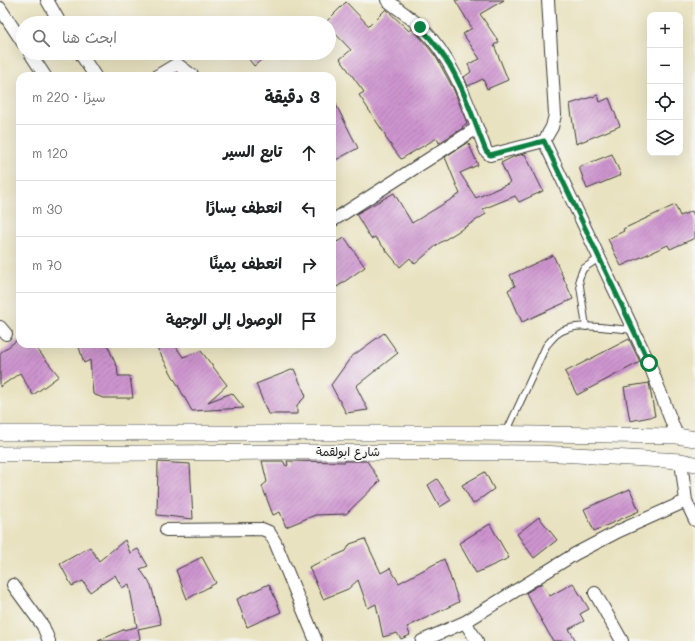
<!DOCTYPE html>
<html lang="ar">
<meta charset="utf-8">
<style>
:root{--surface:#fff;--page:#f6f6f6;--text:#202124;--muted:#757577;--line:#e0e0e0}
body{margin:0;font-family:Mali,"Playpen Sans Arabic",sans-serif;background:var(--page);color:var(--text);direction:rtl}
.controls{position:absolute;right:12px;top:12px;display:grid;overflow:hidden;border-radius:8px;box-shadow:0 4px 16px #0002}
.controls button{width:36px;height:36px;display:grid;place-items:center;padding:0;border:0;border-bottom:1px solid var(--line);background:var(--surface);color:var(--text);font:20px sans-serif}
.stop{position:absolute;width:12px;height:12px;margin:-9px;border:3px solid #0b8043;border-radius:50%;background:#fff}
.stop.end{background:#0b8043;border-color:#fff;box-shadow:0 1px 4px #0008}
.list{margin:0;padding:0;list-style:none}
h2{display:flex;justify-content:space-between;align-items:center;height:52px;margin:0;padding:0 16px;font-size:17px}
h2 small{font-size:13px;font-weight:400;color:var(--muted)}
.list li{display:grid;grid-template-columns:26px 1fr auto;gap:12px;align-items:center;box-sizing:border-box;height:56px;padding:0 16px;border-top:1px solid var(--line)}
.list b{display:block;font-size:15px;white-space:nowrap}
.list em{font-size:13px;font-style:normal;color:var(--muted)}
.icon{flex:none;width:22px;height:22px;fill:none;stroke:currentColor;stroke-width:2;stroke-linecap:round;stroke-linejoin:round}
.map{position:relative;flex:none;width:695px;height:641px;overflow:hidden;direction:ltr}
.search{position:absolute;background:var(--surface);box-shadow:0 4px 16px #0002;left:16px;top:16px;width:320px;height:44px;display:flex;align-items:center;gap:10px;box-sizing:border-box;padding:0 14px;border-radius:22px;color:var(--muted);font-size:15px}
.panel{position:absolute;background:var(--surface);box-shadow:0 4px 16px #0002;left:16px;top:72px;width:320px;height:276px;border-radius:12px;direction:rtl}
.map>svg:first-child{display:block}
.building{fill:url(#building-hatch)}
.lines{fill:none;stroke-linecap:round;stroke-linejoin:round}
.service-casing{stroke:#3b3a35;stroke-width:8}
.minor-casing{stroke:#3b3a35;stroke-width:14}
.tertiary-casing{stroke:#3b3a35;stroke-width:16}
.service{stroke:#fff;stroke-width:6}
.minor{stroke:#fff;stroke-width:12}
.tertiary{stroke:#fff;stroke-width:15}
.route{stroke:#0b8043;stroke-width:5}
.labels{text-anchor:middle;stroke-width:3.5;stroke-linejoin:round;paint-order:stroke}
.street-label{font-size:12px;fill:#1c1c1c;stroke:#f6f6f2}
</style>
<div class="map">
<svg width="695" height="641" viewBox="0 0 695 641">
<defs>
<pattern id="building-hatch" width="6" height="6" patternUnits="userSpaceOnUse"><rect width="6" height="6" fill="#ce94cf"/><path d="M-1 1l2-2M0 6l6-6M5 7l2-2" fill="none" stroke="#a678a7"/></pattern>
</defs>
<rect width="100%" height="100%" fill="#f6f6f2"/>
<filter id="ink" filterUnits="userSpaceOnUse"><feTurbulence type="fractalNoise" baseFrequency=".025" numOctaves="2"/><feDisplacementMap in="SourceGraphic" scale="8" xChannelSelector="R" yChannelSelector="G"/><feConvolveMatrix kernelMatrix="1 2 1 2 8 2 1 2 1" color-interpolation-filters="sRGB"/></filter>
<filter id="wash" filterUnits="userSpaceOnUse"><feTurbulence type="fractalNoise" baseFrequency=".012" numOctaves="4" result="noise"/><feDisplacementMap in="SourceGraphic" scale="16" xChannelSelector="R" yChannelSelector="G"/><feGaussianBlur stdDeviation="0.9" result="paint"/><feColorMatrix in="noise" values="0 0 0 0 0 0 0 0 0 0 0 0 0 0 0 0 0 1.4 0 .05"/><feComposite in="paint" operator="in"/></filter>
<g filter="url(#wash)">
<rect width="100%" height="100%" fill="#e9e2c0"/>
<g id="blocks">
<path class="building" d="M455,0H504L480,14L499,42L494,45L508,80L487,89L483,79L468,86L464,77L471,72L468,64L480,59L463,34L472,28Z
M346,2L369,26L386,9L409,31L412,29L416,32L436,57L453,88L467,123L462,127L463,128L439,143L437,138L401,159L385,137L386,136L359,95L364,92L340,59L351,50L329,27V23H325Z
M244,53H270L254,66Z
M598,95L600,102L609,98L620,126L576,144L570,104Z
M332,97L358,148L332,162Z
M468,142L478,165L460,173L476,198L510,183L501,163L515,156L525,154L543,191L519,202L515,196L483,209L486,214L438,244L415,264L410,258L400,267L375,237L371,239L356,214L394,193L412,223L460,194L445,157Z
M612,154L621,175L587,189L579,167Z
M675,205L680,216L692,211L695,219V238L670,249L668,245L621,266L608,239L624,231L623,229Z
M345,238L365,267L337,287L332,278V244Z
M553,255L573,299L522,322L508,290L515,286L510,275Z
M384,333L398,353L356,386L368,410L346,413L331,385L351,357Z
M20,338V344H33L59,376L33,395L20,373L0,387V353Z
M629,339L640,362L577,395L565,372Z
M78,344H107L116,365H117L118,376H130L133,398H103L93,394L90,360L84,363Z
M155,344H174L183,357L201,351L227,385L208,402L232,393L244,408L192,411Z
M294,369L306,396L297,405V414H268L256,384Z
M649,383L655,416L630,421L624,387Z
M262,461H283L286,466L288,465L287,461L345,462V461H367L380,481L346,514L315,515L286,527L280,512L273,515L262,486L267,482Z
M158,462L190,464L193,519L157,515Z
M485,472L494,489L473,504L462,485Z
M437,479L451,500L440,507L428,485Z
M630,489L639,511L594,531L584,509Z
M539,517L557,540L534,558L517,534Z
M490,524L509,558L476,573L459,543Z
M365,539L381,573L390,568L399,583L444,559L459,602L407,627L410,635L401,639L397,633L383,637L376,604L368,608L358,580L348,589L323,599L309,567L346,551L350,544Z
M125,540L130,553L138,549L148,566L140,569L151,585L161,624L138,629L140,639L133,641H98L123,630L137,627L129,584L122,588L115,575L90,592L83,581L72,586L60,564L90,547L99,561Z
M202,557L216,583L187,599L176,570Z
M542,583L550,596L573,583L589,609L580,614L584,621L569,629L576,641H553L526,593Z
M269,584L281,612L247,627L237,599Z"/>
</g>
</g>
<g filter="url(#ink)">
<use href="#blocks" fill-opacity="0" stroke="#3b3a35" stroke-width="1"/>
<g class="lines">
<defs>
<path id="service" d="M586,327L579,279L583,269L599,258
M506,433L546,346C552,339 558,331 567,329C586,323 613,329 633,330"/>
<path id="minor" d="M47,0L60,23
M387,0C398,9 410,17 421,27C455,60 469,108 486,151L490,155L544,141
M548,0L555,115L552,127L544,141L649,363L677,436
M0,8L23,43
M30,53L45,76
M80,53L95,76
M157,76L177,64L193,76
M332,221L477,128
M0,327L6,334
M681,461L686,501L695,520
M166,530L262,529L269,532L275,542L316,641
M13,585L43,626L49,641
M595,593L622,641
M465,622L477,641
M422,641L465,622L575,554L619,531L686,501"/>
<path id="tertiary" d="M0,433H473L677,436L695,439
M0,454L298,452L541,453L681,461L695,464"/>
</defs>
<use href="#service" class="service-casing"/>
<use href="#minor" class="minor-casing"/>
<use href="#tertiary" class="tertiary-casing"/>
<use href="#service" class="service"/>
<use href="#minor" class="minor"/>
<use href="#tertiary" class="tertiary"/>
</g>
</g>
<g class="lines" filter="url(#ink)">
<path class="route" d="M420,27C434,42 447,58 456,77C468,100 476,127 486,151L490,155L544,141L649,363"/>
</g>
<g class="labels">
<g class="street-label">
<text x="348" y="456">شارع ابولقمة</text>
</g>
</g>
</svg>
<div class="controls">
<button>+</button>
<button>−</button>
<button><svg class="icon" aria-label="locate" viewBox="0 0 24 24"><circle cx="12" cy="12" r="6"/><path d="M12 2v4M12 18v4M2 12h4M18 12h4"/></svg></button>
<button><svg class="icon" aria-label="layers" viewBox="0 0 24 24"><path d="M12 4l9 5-9 5-9-5zM3 14l9 5 9-5"/></svg></button>
</div>
<div class="stop" style="left:649px;top:363px"></div>
<div class="stop end" style="left:420px;top:27px"></div>
<div class="search"><svg class="icon" aria-label="search" viewBox="0 0 24 24"><circle cx="10" cy="10" r="6"/><path d="M15 15l6 6"/></svg>ابحث هنا</div>
<section class="panel">
<h2>3 دقيقة<small>سيرًا · 220 m</small></h2>
<ul class="list">
<li><svg class="icon" aria-label="ahead" viewBox="0 0 24 24"><path d="M12 20V5M6 11l6-6 6 6"/></svg><div><b>تابع السير</b></div><em>120 m</em></li>
<li><svg class="icon" aria-label="left" viewBox="0 0 24 24"><path d="M17 20v-9H6M10 6l-5 5 5 5"/></svg><div><b>انعطف يسارًا</b></div><em>30 m</em></li>
<li><svg class="icon" aria-label="right" viewBox="0 0 24 24"><path d="M7 20v-9h11M14 6l5 5-5 5"/></svg><div><b>انعطف يمينًا</b></div><em>70 m</em></li>
<li><svg class="icon" aria-label="arrive" viewBox="0 0 24 24"><path d="M6 21V4h12l-3 4 3 4H6"/></svg><div><b>الوصول إلى الوجهة</b></div></li>
</ul>
</section>
</div>
